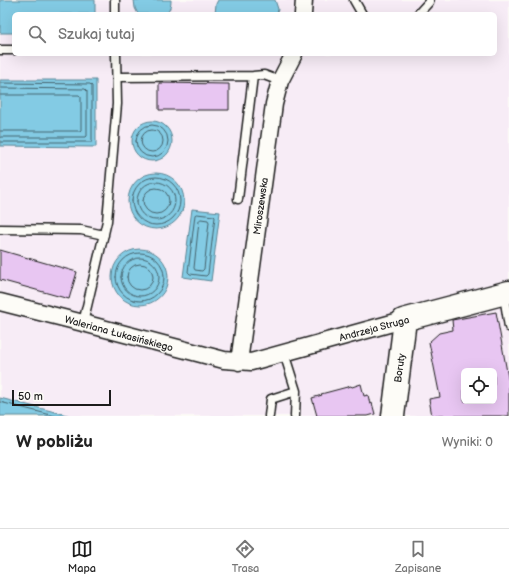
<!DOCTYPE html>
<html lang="pl">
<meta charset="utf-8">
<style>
:root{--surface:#fff;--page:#f2f2f2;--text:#222;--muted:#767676;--line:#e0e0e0;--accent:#1c1c1c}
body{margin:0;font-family:"Balsamiq Sans",sans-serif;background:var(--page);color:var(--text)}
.controls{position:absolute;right:12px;bottom:12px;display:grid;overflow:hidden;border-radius:6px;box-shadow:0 4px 16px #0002}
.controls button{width:36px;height:36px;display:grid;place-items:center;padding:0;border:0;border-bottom:1px solid var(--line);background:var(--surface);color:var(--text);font:20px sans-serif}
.scale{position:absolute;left:12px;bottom:10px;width:99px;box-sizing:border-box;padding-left:4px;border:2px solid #1c1c1c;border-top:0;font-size:11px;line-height:14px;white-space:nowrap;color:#1c1c1c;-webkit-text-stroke:3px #fdfcf7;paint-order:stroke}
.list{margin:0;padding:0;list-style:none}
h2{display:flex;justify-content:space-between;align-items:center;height:52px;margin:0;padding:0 16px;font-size:17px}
h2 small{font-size:13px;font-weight:400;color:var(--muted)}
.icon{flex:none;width:22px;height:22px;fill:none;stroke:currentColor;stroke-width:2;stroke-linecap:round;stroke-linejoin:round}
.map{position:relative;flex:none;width:509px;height:416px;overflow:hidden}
.search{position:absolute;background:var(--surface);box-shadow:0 4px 16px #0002;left:12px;right:12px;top:12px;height:44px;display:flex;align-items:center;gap:10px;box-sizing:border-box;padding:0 14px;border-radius:6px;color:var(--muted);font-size:15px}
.sheet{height:112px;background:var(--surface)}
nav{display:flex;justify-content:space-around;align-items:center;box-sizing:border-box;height:56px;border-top:1px solid var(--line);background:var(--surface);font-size:11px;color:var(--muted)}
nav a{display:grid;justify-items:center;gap:2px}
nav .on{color:var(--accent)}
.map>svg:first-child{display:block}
.built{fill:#f7ecf6;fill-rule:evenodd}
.water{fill:#83cbe4;stroke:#5a8594}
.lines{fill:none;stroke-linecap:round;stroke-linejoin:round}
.shore{stroke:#45626c;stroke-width:1}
.building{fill:#e8c6f2;stroke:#1c1c1c;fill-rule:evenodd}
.lane-casing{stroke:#1c1c1c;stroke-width:11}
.street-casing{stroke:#1c1c1c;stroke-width:19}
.secondary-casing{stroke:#1c1c1c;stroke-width:25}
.lane{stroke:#fdfcf7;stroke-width:8}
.street{stroke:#fdfcf7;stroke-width:16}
.secondary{stroke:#fdfcf7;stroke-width:22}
.labels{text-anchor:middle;stroke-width:3;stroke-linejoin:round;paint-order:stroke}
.street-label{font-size:10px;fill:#1c1c1c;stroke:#fdfcf7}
</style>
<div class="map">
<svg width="509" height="416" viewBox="0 0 509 416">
<rect width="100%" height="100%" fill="#fdfcf7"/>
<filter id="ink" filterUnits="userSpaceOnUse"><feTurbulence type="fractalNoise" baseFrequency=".025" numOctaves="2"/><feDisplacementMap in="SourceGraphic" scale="8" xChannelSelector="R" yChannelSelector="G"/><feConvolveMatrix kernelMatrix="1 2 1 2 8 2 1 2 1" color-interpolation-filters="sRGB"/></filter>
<g filter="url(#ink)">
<path class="built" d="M0,0H509V416H0ZM14,14H495V54H14ZM464,371H494V401H464Z"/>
<path class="water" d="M0,0H95V14H14V33H0Z
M134,0H171C171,6 170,10 166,14H138L135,8Z
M218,0H275L278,9L277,14H215L216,4Z
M0,80H96V147L0,146Z
M132 141a20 20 0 1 1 40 0a20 20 0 1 1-40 0Z
M128 201a28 28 0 1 1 56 0a28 28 0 1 1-56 0Z
M192,209L220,212L211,281L183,277Z
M112 277a28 28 0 1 1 56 0a28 28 0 1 1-56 0Z
M0,398L71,416H0Z"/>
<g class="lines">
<path class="shore" d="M0,83L90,84L92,86V142H0
M0,88L85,89L87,91V136L86,137H0
M0,95H79L81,97V130L80,131H0
M136 141a16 16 0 1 1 32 0a16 16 0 1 1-32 0Z
M141 141a11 11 0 1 1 22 0a11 11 0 1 1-22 0Z
M132 201a24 24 0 1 1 48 0a24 24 0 1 1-48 0Z
M137 201a19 19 0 1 1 38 0a19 19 0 1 1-38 0Z
M143 201a13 13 0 1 1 26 0a13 13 0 1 1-26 0Z
M197,214L214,216L215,217L208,274L206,276L190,274L188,272L195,215Z
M201,219L208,220L209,222L204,269L202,271L195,270L194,268L199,221Z
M116 277a24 24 0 1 1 48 0a24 24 0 1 1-48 0Z
M121 277a19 19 0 1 1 38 0a19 19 0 1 1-38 0Z
M127 277a13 13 0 1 1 26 0a13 13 0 1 1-26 0Z
M0,402L55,416"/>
</g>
<path class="building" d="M159,83L229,84V110H159Z
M0,250L77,272L69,299L0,280Z
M496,312L509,383V416H432L429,399L440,397L429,342L439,333L453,330L452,320ZM464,371H494V401H464Z
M361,384L364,396L368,395L370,404L372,403L375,414L368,416H317L312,398L322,395L321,394L351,386L352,387Z"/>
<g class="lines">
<defs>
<path id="lane" d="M115,0V14
M354,0L362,14
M418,14L429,2V0
M0,50H14
M117,77L253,76L264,75L280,81
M238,199L253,76
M0,229L81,230L104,235
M502,294L505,302L509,327
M83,323L107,221L117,104L116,54
M284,353L296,391L295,416
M269,416L271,399L296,391"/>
<path id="street" d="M303,14L304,0
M0,302L83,323L224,360L251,362L403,320
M239,362L274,104L280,81L294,54"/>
<path id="secondary" d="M393,416L404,328L403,320L509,292"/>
</defs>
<use href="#lane" class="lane-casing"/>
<use href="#street" class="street-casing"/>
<use href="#secondary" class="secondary-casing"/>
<use href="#lane" class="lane"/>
<use href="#street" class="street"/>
<use href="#secondary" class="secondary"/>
</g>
</g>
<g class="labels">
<g class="street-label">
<text transform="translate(260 206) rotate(-82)" y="4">Miroszewska</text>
<text transform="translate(374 328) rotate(-15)" y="4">Andrzeja Struga</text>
<text transform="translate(119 333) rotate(15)" y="4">Waleriana Łukasińskiego</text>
<text transform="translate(399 368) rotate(-82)" y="4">Boruty</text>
</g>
</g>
</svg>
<div class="controls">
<button><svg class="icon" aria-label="locate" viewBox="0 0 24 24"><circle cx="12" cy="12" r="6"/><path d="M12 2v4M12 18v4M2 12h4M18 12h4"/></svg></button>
</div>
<div class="scale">50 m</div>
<div class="search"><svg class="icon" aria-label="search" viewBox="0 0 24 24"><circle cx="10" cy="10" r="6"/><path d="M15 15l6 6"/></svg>Szukaj tutaj</div>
</div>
<section class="sheet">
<h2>W pobliżu<small>Wyniki: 0</small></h2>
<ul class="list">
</ul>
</section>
<nav>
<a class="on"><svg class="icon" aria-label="map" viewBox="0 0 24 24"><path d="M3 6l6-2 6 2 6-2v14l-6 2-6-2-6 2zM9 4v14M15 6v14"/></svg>Mapa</a>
<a><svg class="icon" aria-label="directions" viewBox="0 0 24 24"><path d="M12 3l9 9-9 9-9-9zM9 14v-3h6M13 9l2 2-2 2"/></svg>Trasa</a>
<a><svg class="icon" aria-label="saved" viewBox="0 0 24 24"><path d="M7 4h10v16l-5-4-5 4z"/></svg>Zapisane</a>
</nav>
